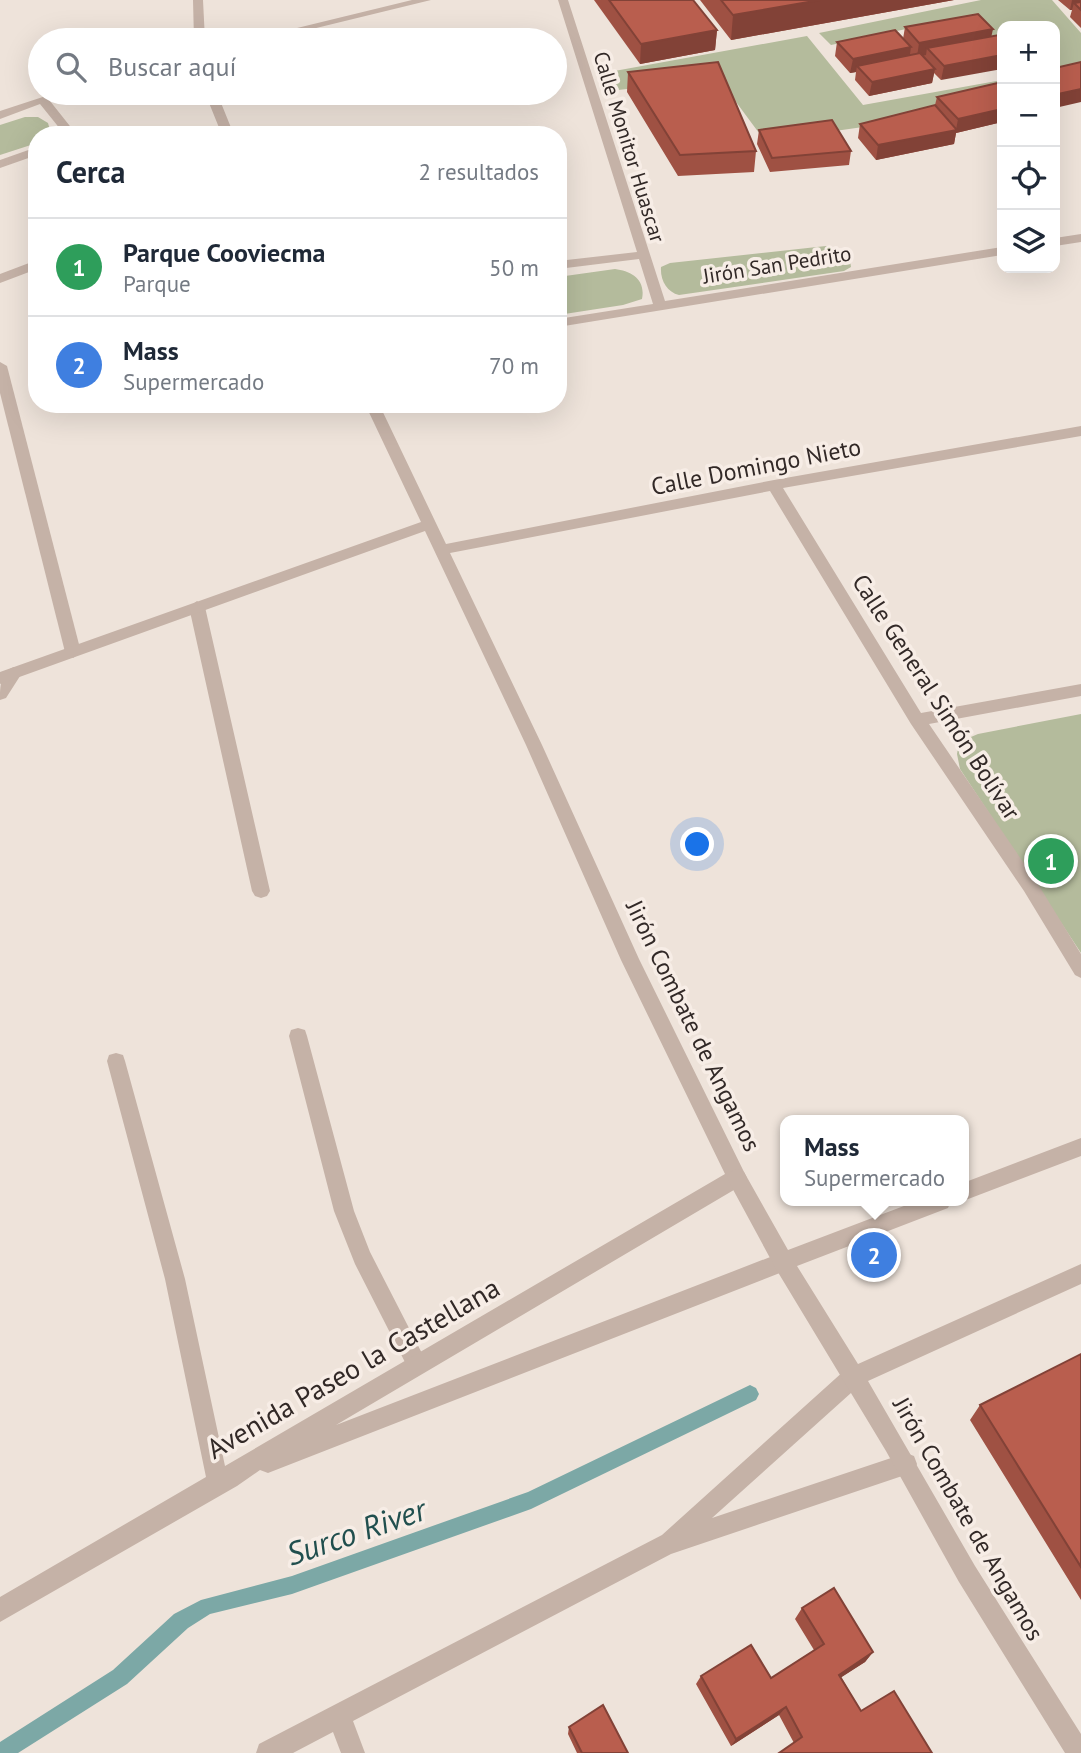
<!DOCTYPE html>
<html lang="es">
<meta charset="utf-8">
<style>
:root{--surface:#fff;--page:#f2f2f3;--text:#1f2937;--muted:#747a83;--line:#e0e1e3;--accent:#214f4e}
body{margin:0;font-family:"PT Sans",sans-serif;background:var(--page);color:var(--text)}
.controls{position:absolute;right:21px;top:21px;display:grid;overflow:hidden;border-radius:14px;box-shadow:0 7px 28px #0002}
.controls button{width:63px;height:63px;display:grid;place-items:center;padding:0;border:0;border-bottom:2px solid var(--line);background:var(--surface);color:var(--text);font:35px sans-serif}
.you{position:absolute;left:698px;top:845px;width:24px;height:24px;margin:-18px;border:5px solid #fff;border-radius:50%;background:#1a73e8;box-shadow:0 0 0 10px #1a73e833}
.badge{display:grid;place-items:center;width:46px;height:46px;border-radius:50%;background:var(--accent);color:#fff;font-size:23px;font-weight:700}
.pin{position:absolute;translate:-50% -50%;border:4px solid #fff;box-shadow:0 2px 7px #0006}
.popup{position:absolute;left:780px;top:1115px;width:189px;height:91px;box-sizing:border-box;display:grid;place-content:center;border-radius:14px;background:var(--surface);filter:drop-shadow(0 2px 5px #0005);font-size:23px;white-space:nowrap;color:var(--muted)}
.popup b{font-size:26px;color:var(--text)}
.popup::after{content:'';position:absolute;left:50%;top:100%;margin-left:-14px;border:14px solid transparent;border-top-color:var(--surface)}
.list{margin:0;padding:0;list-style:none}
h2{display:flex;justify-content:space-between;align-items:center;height:91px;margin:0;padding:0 28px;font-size:30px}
h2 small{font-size:23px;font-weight:400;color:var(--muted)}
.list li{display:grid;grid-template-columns:46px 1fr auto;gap:21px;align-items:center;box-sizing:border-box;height:98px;padding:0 28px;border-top:2px solid var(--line)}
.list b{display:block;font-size:26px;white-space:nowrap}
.list p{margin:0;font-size:23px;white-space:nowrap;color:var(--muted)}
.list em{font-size:23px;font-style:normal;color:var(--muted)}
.icon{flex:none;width:38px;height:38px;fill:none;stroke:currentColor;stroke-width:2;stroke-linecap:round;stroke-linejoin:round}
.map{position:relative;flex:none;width:1081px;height:1753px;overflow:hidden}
.search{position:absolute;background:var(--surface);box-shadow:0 7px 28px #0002;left:28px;top:28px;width:539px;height:77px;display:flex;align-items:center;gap:18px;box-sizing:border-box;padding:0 24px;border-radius:38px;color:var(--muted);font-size:26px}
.panel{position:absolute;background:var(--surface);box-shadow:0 7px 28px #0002;left:28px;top:126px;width:539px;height:287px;border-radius:28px}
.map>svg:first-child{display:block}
.green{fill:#b4bb9c}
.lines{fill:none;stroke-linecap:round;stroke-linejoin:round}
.stream{fill:#7ca8a6;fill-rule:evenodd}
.service{fill:#c5b2a7;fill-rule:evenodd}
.pedestrian{fill:#c5b2a7;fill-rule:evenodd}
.minor{fill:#c5b2a7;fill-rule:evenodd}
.tertiary{fill:#c5b2a7;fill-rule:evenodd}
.wall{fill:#9f5143}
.shaded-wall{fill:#824237}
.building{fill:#b95e4e;stroke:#824237;stroke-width:2}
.labels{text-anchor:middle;stroke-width:7;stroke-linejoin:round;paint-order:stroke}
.far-street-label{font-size:21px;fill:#322927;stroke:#f7ede6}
.street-label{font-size:24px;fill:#322927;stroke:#f7ede6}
.near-street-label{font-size:28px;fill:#322927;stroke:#f7ede6}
.near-water-label{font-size:32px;font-style:italic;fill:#214f4e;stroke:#f7ede6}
</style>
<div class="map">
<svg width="1081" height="1753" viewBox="0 0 1081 1753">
<rect width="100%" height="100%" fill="#eee3da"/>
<path class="green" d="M981,0H1052L1081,33V74L1055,82V26H1002V48L972,15L831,45L819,33Z
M807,36L863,105L1002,80V95L884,124L765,141L719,79L618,90L609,72Z
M25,117H38L48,123L51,134L37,135V143L0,155V125Z
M826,246C839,249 850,252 851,267L844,271L679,295C667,292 660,280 661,267L670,263Z
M615,269C631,271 646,279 642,299L623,305L558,315V277Z
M1081,714V953L960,769L957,754L959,742L978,734Z"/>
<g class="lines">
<path class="stream" d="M750,1385L756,1388L759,1394L756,1400L531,1509L292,1594L210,1614L188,1628L127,1684L18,1753H0V1742L113,1670L174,1614L201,1600L292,1576L528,1492Z"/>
<path class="service" d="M412,0H431L267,40H248Z
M37,260V269L0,283V274Z
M197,601L205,607L270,891L267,896L261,898L255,896L252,891L189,607Z
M14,667L22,673L6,698L0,700C0,687 0,672 14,667Z
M298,1028L305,1030L307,1036L354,1211L370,1252L428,1365L424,1372L417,1375L410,1372L355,1264L334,1211L289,1036L291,1030Z"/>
<path class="pedestrian" d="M0,362L7,366L81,652L73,658L65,652L0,393Z"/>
<path class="minor" d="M193,0H203L205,40H194Z
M558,0H568L665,301L1002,247V255L558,327V319L653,304L639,259L558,269V261L637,252Z
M55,93H76L50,101L77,135H65L40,104L0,119V111Z
M205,93H217L234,135H222Z
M37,147V155L0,168V160Z
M1081,234V242L1055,246V238Z
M365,404H379L446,544L774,480L1081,426V436L783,488L921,713L1081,684V696L929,724L1036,881L1081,954V978L1075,975L1024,891L911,724L770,491L450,553L542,745L639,959L747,1178L744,1184L336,1425L783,1252L790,1255L793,1262L790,1269L268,1473L260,1470L237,1486L0,1622V1597L206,1477L165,1279L107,1061L109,1055L116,1053L123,1055L125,1061L185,1279L225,1466L725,1174L621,960L526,745L425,531L0,684V672L421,522Z
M853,1366L861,1370L864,1377L861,1384L712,1518L906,1453L914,1456L917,1464L914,1472L671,1554L353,1721L365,1753H341L333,1732L293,1753H256L259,1744L662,1535L845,1370Z"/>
<path class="tertiary" d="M1081,1138V1156L963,1201H962L963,1183Z
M737,1169L744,1172L788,1250L917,1201H951L948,1208L797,1266L858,1364L1081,1264V1284L868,1381L975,1566L1081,1734V1753H1065L959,1582L886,1451L776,1269L730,1184L727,1178L730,1172Z"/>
</g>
<path class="wall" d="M594,0H693L717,30L715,50L640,64Z
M700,0H954L731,40Z
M1058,0H1081V28L1070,17L1072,10H1070Z
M978,14L941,80L934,73L932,83L869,96L855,80L856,72L850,73L835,56L837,42L903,39L905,27Z
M1081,62L1055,108V68Z
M628,72L756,151L754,172L678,176L627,92Z
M1002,82V122L956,133L954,144L876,160L858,138L860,124L935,105L937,97Z
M759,130L851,151L849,165L770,172L757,144Z
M1081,1354V1600L970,1420L980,1405Z
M802,1608L873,1652L865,1662L841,1677L861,1711L932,1753L794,1743L779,1715L731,1746L696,1684L701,1676L771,1678L814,1650L795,1619Z
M569,1727L628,1753H577L568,1734Z"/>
<path class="shaded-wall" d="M820,0H954L731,40L733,15Z
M1072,0H1081V8L1074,3L1072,10H1070Z
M993,29L990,43L927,48L926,55L917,57L919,43Z
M717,30L715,50L640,64L641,44Z
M911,47L909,61L857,66L856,72L850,73L853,59Z
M1002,55V69L941,80L944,66Z
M935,69L932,83L869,96L872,82Z
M1081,89V102L1055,108L1058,94Z
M1002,109V122L956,133L954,144L876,160L878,145L956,130L958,119Z
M873,1652L865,1662L831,1684L839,1675Z
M786,1707L779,1715L731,1746L736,1739Z"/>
<path class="building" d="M609,0H693L717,30L641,44Z
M721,0H820L733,15Z
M1081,2V10L1074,3Z
M978,14L993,29L919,43L905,27Z
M895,30L911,47L853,59L837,42Z
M999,35L1002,38V55L944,66L927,48Z
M920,53L935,69L872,82L857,66Z
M718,62L756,151L680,155L628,72Z
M1081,62V89L1058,94L1055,90V68Z
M1002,82V109L958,119L937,97Z
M935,105L957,130L878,145L860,124Z
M832,120L851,151L772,158L759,130Z
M1081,1354V1567L980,1405Z
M834,1588L873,1652L839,1675L861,1711L894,1691L932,1753H779L802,1737L786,1707L736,1739L701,1676L751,1645L771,1678L824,1644L802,1608Z
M603,1705L628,1753H582L569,1727Z"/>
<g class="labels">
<g class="far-street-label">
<text transform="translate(629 147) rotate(73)" y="7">Calle Monitor Huascar</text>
<text transform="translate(777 265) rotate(-9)" y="7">Jirón San Pedrito</text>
</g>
<g class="street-label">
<text transform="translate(756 467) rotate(-11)" y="8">Calle Domingo Nieto</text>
<text transform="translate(936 697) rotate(57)" y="8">Calle General Simón Bolívar</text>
<text transform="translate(693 1026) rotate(64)" y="8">Jirón Combate de Angamos</text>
<text transform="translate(968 1519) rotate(60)" y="8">Jirón Combate de Angamos</text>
</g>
<g class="near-street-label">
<text transform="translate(353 1368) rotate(-30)" y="10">Avenida Paseo la Castellana</text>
</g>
<g class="near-water-label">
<text transform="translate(356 1532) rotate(-19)" y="11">Surco River</text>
</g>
</g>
</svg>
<div class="controls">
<button>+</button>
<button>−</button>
<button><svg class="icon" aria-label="locate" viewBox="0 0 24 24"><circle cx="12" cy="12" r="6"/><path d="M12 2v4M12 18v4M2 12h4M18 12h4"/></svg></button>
<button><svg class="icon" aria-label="layers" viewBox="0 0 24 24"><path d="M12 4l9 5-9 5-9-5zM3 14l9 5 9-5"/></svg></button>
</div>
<div class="you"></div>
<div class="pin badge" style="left:1051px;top:861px;background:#2e9e5b">1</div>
<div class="pin badge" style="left:874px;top:1255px;background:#3f7fe0">2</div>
<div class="popup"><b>Mass</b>Supermercado</div>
<div class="search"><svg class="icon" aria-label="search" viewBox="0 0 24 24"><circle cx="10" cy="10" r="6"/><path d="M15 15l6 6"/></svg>Buscar aquí</div>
<section class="panel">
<h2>Cerca<small>2 resultados</small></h2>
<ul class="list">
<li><span class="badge" style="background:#2e9e5b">1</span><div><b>Parque Cooviecma</b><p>Parque</p></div><em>50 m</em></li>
<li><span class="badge" style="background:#3f7fe0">2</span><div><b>Mass</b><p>Supermercado</p></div><em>70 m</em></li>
</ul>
</section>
</div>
